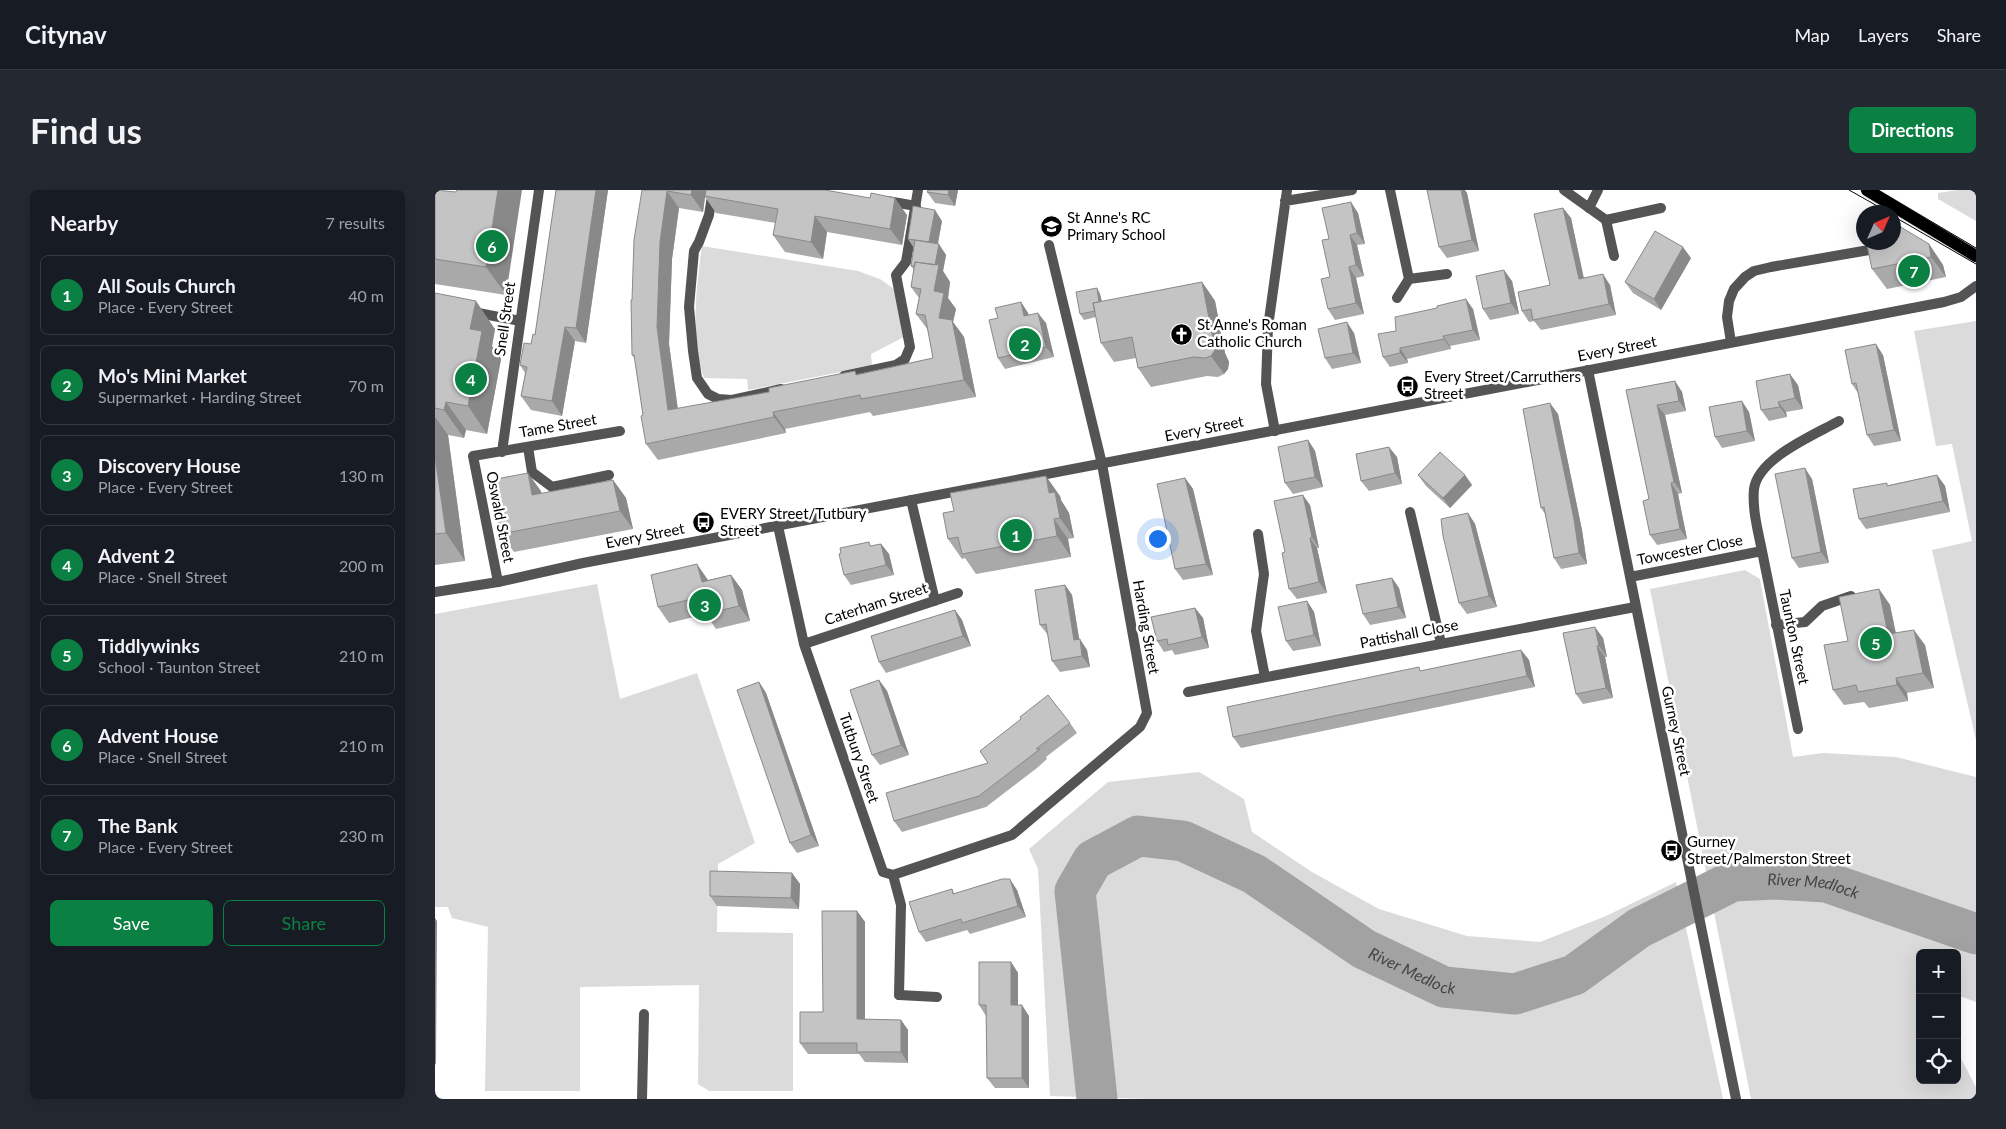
<!DOCTYPE html>
<meta charset="utf-8">
<style>
:root{--surface:#171b24;--page:#242831;--text:#f1f3f6;--muted:#9ea1a6;--line:#363941;--accent:#0b8043}
body{margin:0;font-family:Lato,sans-serif;background:var(--page);color:var(--text)}
.controls{position:absolute;right:15px;bottom:15px;display:grid;overflow:hidden;border-radius:8px;box-shadow:0 5px 20px #0002}
.controls button{width:45px;height:45px;display:grid;place-items:center;padding:0;border:0;border-bottom:1px solid var(--line);background:var(--surface);color:var(--text);font:25px sans-serif}
.compass{position:absolute;left:1421px;top:15px;width:45px;height:45px;border-radius:50%;background:var(--surface);box-shadow:0 5px 20px #0002;rotate:45deg}
.you{position:absolute;left:722px;top:348px;width:18px;height:18px;margin:-12px;border:4px solid #fff;border-radius:50%;background:#1a73e8;box-shadow:0 0 0 8px #1a73e833}
.badge{display:grid;place-items:center;width:32px;height:32px;border-radius:50%;background:var(--accent);color:#fff;font-size:16px;font-weight:700}
.pin{position:absolute;translate:-50% -50%;border:2px solid #fff;box-shadow:0 1px 5px #0006}
.list{margin:0;padding:0;list-style:none}
h2{display:flex;justify-content:space-between;align-items:center;height:65px;margin:0;padding:0 20px;font-size:21px}
h2 small{font-size:16px;font-weight:400;color:var(--muted)}
.list li{display:grid;grid-template-columns:32px 1fr auto;gap:15px;align-items:center;box-sizing:border-box;height:80px;margin:0 10px 10px;padding:0 10px;border:1px solid var(--line);border-radius:8px}
.list b{display:block;font-size:19px;white-space:nowrap}
.list p{margin:0;font-size:16px;white-space:nowrap;color:var(--muted)}
.list em{font-size:16px;font-style:normal;color:var(--muted)}
.actions{display:flex;gap:10px;padding:15px 20px}
.actions a{flex:1;padding:11px 0;border:1px solid var(--accent);border-radius:8px;text-align:center;font-size:18px;color:var(--accent)}
.actions .main{background:var(--accent);color:#fff}
.icon{flex:none;width:28px;height:28px;fill:none;stroke:currentColor;stroke-width:2;stroke-linecap:round;stroke-linejoin:round}
.map{position:relative;flex:none;width:1541px;height:909px;overflow:hidden;border-radius:8px}
header{display:flex;align-items:center;gap:30px;box-sizing:border-box;height:70px;padding:0 25px;background:var(--surface);border-bottom:1px solid var(--line)}
header strong{font-size:24px}
nav{display:flex;gap:28px;margin-inline-start:auto;font-size:18px}
.intro{display:flex;align-items:center;justify-content:space-between;box-sizing:border-box;height:120px;padding:0 30px}
h1{margin:0;font-size:35px}
.button{padding:12px 22px;border-radius:8px;background:var(--accent);color:#fff;font-size:18px;font-weight:700}
main{display:flex;gap:30px;padding:0 30px}
aside{flex:1;background:var(--surface);border-radius:8px;box-shadow:0 5px 20px #0002}
.map>svg:first-child{display:block}
.green{fill:#dbdbdb}
.lines{fill:none;stroke-linecap:round;stroke-linejoin:round}
.river{stroke:#a2a2a2;stroke-width:41}
.primary-casing{stroke:#dbdbdb;stroke-width:14}
.service{stroke:#545454;stroke-width:10}
.minor{stroke:#545454;stroke-width:10}
.tertiary{stroke:#545454;stroke-width:10}
.primary{stroke:#000;stroke-width:12}
.tram{stroke:#000;stroke-width:1}
.wall{fill:#a9a9a9}
.shaded-wall{fill:#898989}
.building{fill:#c4c4c4;stroke:#898989}
.labels{text-anchor:middle;stroke-width:5;stroke-linejoin:round;paint-order:stroke}
.poi-label{font-size:15px;fill:#000;stroke:#fff;text-anchor:start}
.street-label{font-size:15px;fill:#000;stroke:#fff}
.water-label{font-size:16px;font-style:italic;fill:#434343;stroke:#fff}
</style>
<header>
<strong>Citynav</strong>
<nav><a>Map</a><a>Layers</a><a>Share</a></nav>
</header>
<div class="intro"><h1>Find us</h1><a class="button">Directions</a></div>
<main>
<aside>
<h2>Nearby<small>7 results</small></h2>
<ul class="list">
<li><span class="badge">1</span><div><b>All Souls Church</b><p>Place · Every Street</p></div><em>40 m</em></li>
<li><span class="badge">2</span><div><b>Mo's Mini Market</b><p>Supermarket · Harding Street</p></div><em>70 m</em></li>
<li><span class="badge">3</span><div><b>Discovery House</b><p>Place · Every Street</p></div><em>130 m</em></li>
<li><span class="badge">4</span><div><b>Advent 2</b><p>Place · Snell Street</p></div><em>200 m</em></li>
<li><span class="badge">5</span><div><b>Tiddlywinks</b><p>School · Taunton Street</p></div><em>210 m</em></li>
<li><span class="badge">6</span><div><b>Advent House</b><p>Place · Snell Street</p></div><em>210 m</em></li>
<li><span class="badge">7</span><div><b>The Bank</b><p>Place · Every Street</p></div><em>230 m</em></li>
</ul>
<div class="actions"><a class="main">Save</a><a>Share</a></div>
</aside>
<div class="map">
<svg width="1541" height="909" viewBox="0 0 1541 909">
<rect width="100%" height="100%" fill="#fff"/>
<path class="green" d="M1523,0H1541V31L1503,9V3Z
M267,56L423,81L445,89L459,99L469,147L436,164L437,176L313,200L312,189L269,188C255,145 261,100 267,56Z
M1541,131V550L1497,360L1537,351L1517,254L1501,256L1479,141Z
M1310,380L1325,389L1358,567L1388,563L1461,567L1541,587V812L1522,805V763H1485V890H1522V861L1541,897V909H1316L1215,399Z
M162,394L185,509L262,483L320,653L283,674L282,742L358,743V901H274L263,894L264,795L145,797V901H50L53,737L17,728L13,717H0V424Z
M764,582L809,609L817,642L877,682L944,719L1032,746L1105,752L1171,726L1241,692L1288,909H715L615,906L603,679L594,659L673,592Z"/>
<g class="lines">
<path class="river" id="s1" d="M662,909L640,701L658,670L703,646L748,651L819,684L929,759L1009,797L1080,804L1139,785L1204,738L1298,691L1340,689L1391,692L1541,744"/>
<defs>
<path id="primary" d="M1432,0L1541,66"/>
</defs>
<use href="#primary" class="primary-casing"/>
<path class="service" d="M278,0L274,25L264,52L259,61L254,117L258,161L262,188L273,204L283,209L297,210L346,199
M452,11L481,16
M1154,18L1163,0
M1179,66L1171,30L1226,18
M962,108L974,89L1012,84
M1296,152L1292,127L1294,111L1299,99L1310,87L1319,81L1336,77L1434,60
M409,186L461,175L470,169L475,157L461,85L471,72L483,0
M93,257L97,282L117,297L174,285
M1341,435L1370,432L1387,416L1416,406
M464,805L502,807
M207,909L209,824"/>
<path class="minor" d="M955,0L974,89
M1129,0L1171,30
M850,11L917,0
M38,122L85,131
M1153,180L1301,909
M840,241L831,194L833,137L852,0
M67,262L104,0
M476,310L500,411
M975,322L1006,453
M343,336L369,454L448,682L458,685L466,715L464,805
M823,344L829,384L821,441L830,487
M1327,361L1363,539
M1195,387L1327,361C1323,341 1317,319 1319,299C1323,268 1379,245 1404,231
M63,392L38,266L185,241
M369,454L523,403
M753,502L1200,417
M458,685L577,645L705,537L712,523L667,274L614,55"/>
<path class="tertiary" d="M0,402L63,392L148,373L1509,112L1526,107L1541,96"/>
<use href="#primary" class="primary"/>
<path class="tram" d="M1414,0L1453,22
M1443,0L1541,58
M1458,26L1541,74"/>
</g>
<path class="wall" d="M0,0L71,105L0,94Z
M121,0H173L151,153L140,151L127,226L96,220L86,206L90,183L85,175L100,145Z
M207,0H390L472,25L467,55L392,42L388,69L350,62L338,45L341,33L281,23L270,7L268,22L244,18L237,69L234,154L243,219L334,202L423,184L498,168L493,140L481,124L484,108L476,97L479,80L476,76L479,58L473,49L507,31L503,54L511,65L508,81L515,92L513,108L521,119L518,132L529,147L541,207L438,226L435,222L350,239L351,243L223,270L211,254L208,225L200,169L197,165Z
M523,0L520,16L500,13L492,2Z
M1032,3L1044,61L1012,68L1004,57Z
M1128,18L1136,28L1149,88L1175,95L1181,125L1106,140L1099,131L1094,132L1087,121L1115,95Z
M923,23L930,54L922,55L929,86L921,88L929,124L900,130L893,119L895,87Z
M1494,54L1508,75L1511,87L1452,99L1437,79Z
M1256,68L1226,120L1198,103L1190,92Z
M1077,91L1084,124L1055,130L1048,119Z
M767,92L780,111L790,163L794,172L793,179L789,184L783,187L772,186L716,197L703,178L701,168L679,172L666,153L661,127L649,130L645,124L662,98L665,104L667,112Z
M0,103L60,139L57,156L66,169L52,244L31,240L29,248L13,245L30,371L0,375Z
M586,112L593,123L594,125L611,133L619,167L570,179L563,168V128Z
M1038,119L1045,150L1015,156L1016,159L972,169L973,173L955,177L948,167L961,141Z
M919,143L926,173L897,179L890,168Z
M1448,165L1466,251L1439,256L1432,245L1423,203L1417,194Z
M1240,191L1247,202L1251,221L1230,225L1247,303L1243,304L1252,349L1222,355L1215,345L1214,309L1191,200Z
M1363,195L1368,219L1351,222L1352,227L1334,231L1326,220Z
M1314,222L1320,251L1287,258L1280,247Z
M1123,224L1147,340L1152,374L1126,379L1119,368L1110,324L1106,318Z
M873,250L880,261L888,297L858,304L850,293Z
M962,267L967,294L934,301L926,291Z
M983,285H1030L1037,295L1015,318L991,296Z
M1502,285L1510,296L1515,322L1431,339L1424,329L1454,295Z
M750,288L758,299L778,385L748,390L740,379Z
M1377,289L1394,373L1364,378L1357,368Z
M178,290L191,308L198,339L79,362L66,344L106,301V304Z
M625,306L626,310L634,323L639,348L633,349L636,367L541,384L530,368L527,369L513,349Z
M875,315L884,358H882L892,403L862,409L854,399L850,362Z
M1033,323L1040,334L1062,417L1032,424L1024,413Z
M446,354L454,364L459,385L416,395L409,385L437,356Z
M296,385L307,400L315,431L281,439L271,424L234,433L223,417L273,390Z
M957,388L964,398L971,428L935,435L928,424Z
M630,395L637,405L644,449L652,460L655,477L625,482L617,471L613,445L605,435Z
M1444,399L1455,415L1461,443L1490,455L1499,498L1472,503L1473,511L1434,518L1429,512L1409,515L1398,500L1413,451Z
M872,411L879,422L886,456L858,461L851,451Z
M760,418L768,428L774,458L740,465L737,460L729,462L722,451Z
M520,420L527,430L536,456L451,483L444,472Z
M1128,443L1168,448L1172,467H1170L1178,508L1148,514L1141,504Z
M1086,460L1094,470L1100,497L806,558L798,547L987,481Z
M444,490L452,501L474,565L445,575L437,565Z
M324,492L331,503L384,656L362,663L355,653Z
M635,533L642,543L611,567L612,569L602,578L551,617L467,642L459,631L553,573L545,561Z
M357,683L365,694L364,719L282,716L275,706Z
M517,699L519,703L582,700L591,727L535,744L532,740L491,752L484,742Z
M422,721L430,732V829L466,830L473,840V873L430,872L424,864H373L365,853L388,822Z
M576,772L583,783V815L594,826V898H560L552,888L551,826L544,815Z"/>
<path class="shaded-wall" d="M63,0H87L71,105L51,77Z
M161,0H173L151,153L141,138Z
M257,0H271L268,22L256,5Z
M514,0H523L520,16L513,5Z
M1026,0H1030L1032,3L1044,61L1037,50Z
M232,1L244,18L237,69L234,154L245,237L233,220L222,137L225,52Z
M460,8L472,25L467,55L455,39Z
M916,12L923,23L930,54L922,43Z
M1128,18L1136,28L1151,100L1144,89Z
M500,20L507,31L501,62L494,52Z
M380,26L392,42L388,69L376,52Z
M915,45L922,55L929,86L921,75Z
M504,54L511,65L508,81L515,92L513,108L521,119L518,132L529,147L541,207L529,190L504,128L499,101V79Z
M1494,54L1508,75L1511,87L1496,67Z
M1248,57L1256,68L1226,120L1219,109Z
M914,77L921,88L929,124L921,113Z
M1069,80L1077,91L1084,124L1076,113Z
M1168,84L1175,95L1181,125L1174,114Z
M767,92L780,111L790,163L794,172L793,179L789,184L776,166L777,144Z
M662,98L665,104L670,126L666,120Z
M1031,109L1038,119L1045,150L1038,140Z
M41,111L60,139L57,156L66,169L52,244L33,216L35,139Z
M586,112L593,123L596,137L589,126Z
M603,123L611,133L619,167L611,157Z
M912,132L919,143L926,173L918,163Z
M130,137L140,151L127,226L117,211Z
M1008,146L1015,156L1016,159L1009,149Z
M1441,154L1448,165L1466,251L1459,240Z
M965,158L972,169L973,173L965,163Z
M1355,184L1363,195L1368,219L1360,208Z
M1240,191L1247,202L1251,221L1244,211Z
M1307,211L1314,222L1320,251L1312,241Z
M11,212L31,240L29,248L9,220Z
M1343,212L1351,222L1352,227L1345,217Z
M1115,213L1123,224L1147,340L1152,374L1144,363Z
M1222,215L1230,225L1247,303L1239,292Z
M338,222L350,239L351,243L339,227Z
M0,227L13,245L30,371L11,343L0,266Z
M873,250L880,261L888,297L880,287Z
M954,257L962,267L967,294L960,283Z
M1370,278L1377,289L1394,373L1386,362Z
M93,283L106,301L110,324L97,305Z
M1030,285L1037,295L1015,318L1008,308Z
M1502,285L1510,296L1515,322L1508,311Z
M611,286L625,306L626,310L634,323L639,348L625,328L614,303Z
M750,288L758,299L778,385L771,374Z
M178,290L191,308L198,339L185,321Z
M1236,293L1243,304L1252,349L1245,339Z
M868,305L875,315L884,358L877,347Z
M1033,323L1040,334L1062,417L1054,406Z
M619,329L633,349L636,367L622,346Z
M875,348L882,358L892,403L884,392Z
M446,354L454,364L459,385L451,375Z
M262,374L273,390L278,407L267,392Z
M296,385L307,400L315,431L304,416Z
M957,388L964,398L971,428L963,417Z
M630,395L637,405L646,460L639,450Z
M1444,399L1455,415L1464,460L1453,444Z
M872,411L879,422L886,456L879,445Z
M760,418L768,428L774,458L767,447Z
M520,420L527,430L536,456L528,446Z
M1160,437L1168,448L1172,467L1164,456Z
M1479,440L1490,455L1499,498L1488,483Z
M645,449L652,460L655,477L647,466Z
M1162,456L1170,467L1178,508L1171,498Z
M1086,460L1094,470L1100,497L1092,486Z
M1461,488L1472,503L1473,511L1462,495Z
M444,490L452,501L474,565L466,555Z
M324,492L331,503L384,656L376,645Z
M357,683L365,694L364,719L356,708Z
M575,689L582,700L591,727L583,716Z
M422,721L430,732V840L422,829Z
M0,728L2,731L1,875L0,873Z
M576,772L583,783V826L576,815Z
M587,815L594,826V898L587,888Z
M466,830L473,840V873L466,862Z"/>
<path class="building" d="M0,0L21,2L22,0H63L51,77L0,69Z
M121,0H161L141,138L130,137L117,211L86,206L92,177L85,175L89,153L96,154L98,144L100,145Z
M207,0H257L256,5L232,1L225,52L222,137L233,220L334,202V198L394,186L420,181L421,185L498,168L490,125L481,124L486,99L476,97L480,72L504,75L499,101L509,103L504,128L517,130L529,190L426,209L425,205L338,222L339,227L211,254L206,226L208,225L199,165H197L196,110H197L199,50Z
M271,0H390L435,8L436,3L460,8L455,39L380,26L376,52L338,45L343,19L270,6Z
M493,0H514L513,5L492,2Z
M992,0H1026L1037,50L1004,57Z
M916,12L922,43L915,45L921,75L914,77L921,113L893,119L886,89L895,87L887,50L894,49L887,18Z
M478,16L500,20L494,52L473,49Z
M1128,18L1144,89L1168,84L1174,114L1098,130L1096,119L1087,121L1083,102L1115,95L1099,24Z
M1459,33L1494,54L1496,67L1437,79L1432,55L1445,52H1458Z
M1220,41L1248,57L1219,109L1190,92Z
M480,50L504,54L500,75L480,72V76H476Z
M1069,80L1076,113L1048,119L1041,86Z
M767,92L777,144L781,154L780,160L776,166L770,168L759,167L703,178L697,147L666,153L658,113Z
M662,98L664,112L658,113L660,121L645,124L641,102Z
M0,103L41,111L35,139L47,141L33,216L11,212L9,220L0,218Z
M1031,109L1038,140L1008,146L1009,149L965,158V163L948,167L943,144L961,141L960,127L1002,118V116Z
M586,112L589,126L603,123L611,157L563,168L554,130L563,128L560,118Z
M912,132L918,163L890,168L883,139Z
M1441,154L1459,240L1432,245L1421,193L1417,194L1410,160Z
M1355,184L1360,208L1343,212L1345,217L1326,220L1321,191Z
M1240,191L1244,211L1222,215L1239,292L1236,293L1245,339L1215,345L1208,311L1214,309L1191,200Z
M1307,211L1312,241L1280,247L1274,217Z
M1115,213L1139,329L1144,363L1119,368L1109,317L1106,318L1088,219Z
M873,250L880,287L850,293L843,257Z
M954,257L960,283L926,291L921,264Z
M1005,262L1030,285L1008,308L983,285Z
M0,266L11,343L0,344Z
M1370,278L1386,362L1357,368L1340,284Z
M93,283L97,305L178,290L185,321L66,344L56,290Z
M1502,285L1508,311L1424,329L1418,299L1452,293V296Z
M611,286L614,303L620,302L625,328L619,329L622,346L527,364L523,347L513,349L508,323L519,321L515,303Z
M750,288L771,374L740,379L722,294Z
M868,305L877,347L875,348L884,392L854,399L847,363L850,362L839,311Z
M1033,323L1054,406L1024,413L1008,346L1006,329Z
M434,352L435,356L446,354L451,375L409,385L404,364L406,363L405,358Z
M262,374L267,392L296,385L304,416L270,424L266,407L223,417L216,385Z
M957,388L963,417L928,424L921,395Z
M630,395L639,450L645,449L647,466L617,471L611,434L605,435L600,400Z
M1444,399L1453,444L1479,440L1488,483L1461,488L1462,495L1423,502L1421,495L1398,500L1389,455L1413,451L1404,407Z
M872,411L879,445L851,451L843,417Z
M760,418L767,447L733,455L732,449L722,451L716,427Z
M520,420L528,446L444,472L436,446Z
M1160,437L1164,456H1162L1171,498L1141,504L1128,443Z
M1086,460L1092,486L798,547L792,517L984,477L985,481Z
M444,490L466,555L437,565L415,500Z
M324,492L376,645L355,653L302,500Z
M613,505L635,533L601,559H605L544,606L459,631L451,603L553,573L545,561L586,529L585,527Z
M275,681L357,683L356,708L275,706Z
M567,689H575L583,716L527,733L526,729L484,742L474,712L517,699L518,704Z
M387,721H422V829L466,830V862H422V853H365V822H388Z
M544,772H576V815H587V888H552L551,815H544Z"/>
<defs>
<symbol id="school-disc" viewBox="-11 -11 22 22"><circle r="9.5" fill="#000" stroke="#fff"/><path d="M0-5L7-2L0 1L-7-2ZM-4 1L0 2.5L4 1V4Q0 6-4 4Z" fill="#fff"/></symbol>
<symbol id="church-disc" viewBox="-11 -11 22 22"><circle r="9.5" fill="#000" stroke="#fff"/><path d="M-1.2-6h2.4v3.5h3.3v2.4h-3.3V6h-2.4V-.1h-3.3v-2.4h3.3Z" fill="#fff"/></symbol>
<symbol id="bus-disc" viewBox="-11 -11 22 22"><circle r="9.5" fill="#000" stroke="#fff"/><path d="M-5-6H5V4H4V6H2V4H-2V6H-4V4H-5ZM-3.5-4V0h7V-4ZM-3.5 1.2v1.5H-2V1.2ZM2 1.2v1.5H3.5V1.2Z" fill="#fff"/></symbol>
</defs>
<g fill-rule="evenodd">
<use href="#school-disc" x="604" y="24" width="25" height="25"/>
<use href="#church-disc" x="734" y="132" width="25" height="25"/>
<use href="#bus-disc" x="960" y="184" width="25" height="25"/>
<use href="#bus-disc" x="256" y="320" width="25" height="25"/>
<use href="#bus-disc" x="1224" y="648" width="25" height="25"/>
</g>
<g class="labels">
<g class="poi-label">
<text x="632" y="33">St Anne's RC<tspan x="632" dy="17">Primary School</tspan></text>
<text x="762" y="140">St Anne's Roman<tspan x="762" dy="17">Catholic Church</tspan></text>
<text x="989" y="192">Every Street/Carruthers<tspan x="989" dy="17">Street</tspan></text>
<text x="285" y="329">EVERY Street/Tutbury<tspan x="285" dy="17">Street</tspan></text>
<text x="1252" y="657">Gurney<tspan x="1252" dy="17">Street/Palmerston Street</tspan></text>
</g>
<g class="street-label">
<text transform="translate(70 129) rotate(-82)" y="5">Snell Street</text>
<text transform="translate(1182 159) rotate(-11)" y="5">Every Street</text>
<text transform="translate(123 236) rotate(-10)" y="5">Tame Street</text>
<text transform="translate(769 239) rotate(-11)" y="5">Every Street</text>
<text transform="translate(65 327) rotate(79)" y="5">Oswald Street</text>
<text transform="translate(210 346) rotate(-11)" y="5">Every Street</text>
<text transform="translate(1255 360) rotate(-11)" y="5">Towcester Close</text>
<text transform="translate(441 414) rotate(-18)" y="5">Caterham Street</text>
<text transform="translate(711 437) rotate(80)" y="5">Harding Street</text>
<text transform="translate(974 444) rotate(-11)" y="5">Pattishall Close</text>
<text transform="translate(1359 447) rotate(78)" y="5">Taunton Street</text>
<text transform="translate(1241 541) rotate(78)" y="5">Gurney Street</text>
<text transform="translate(424 568) rotate(71)" y="5">Tutbury Street</text>
</g>
<g class="water-label">
<text dy="6" stroke="none"><textPath href="#s1" startOffset="1041">River Medlock</textPath></text>
<text dy="6" stroke="none"><textPath href="#s1" startOffset="606">River Medlock</textPath></text>
</g>
</g>
</svg>
<div class="controls">
<button>+</button>
<button>−</button>
<button><svg class="icon" aria-label="locate" viewBox="0 0 24 24"><circle cx="12" cy="12" r="6"/><path d="M12 2v4M12 18v4M2 12h4M18 12h4"/></svg></button>
</div>
<svg class="compass" viewBox="-18 -18 36 36"><path d="M0-13l5 13h-10z" fill="#e53935"/><path d="M0 13l5-13h-10z" fill="#9ea1a6"/></svg>
<div class="you"></div>
<div class="pin badge" style="left:581px;top:345px">1</div>
<div class="pin badge" style="left:590px;top:154px">2</div>
<div class="pin badge" style="left:270px;top:415px">3</div>
<div class="pin badge" style="left:36px;top:189px">4</div>
<div class="pin badge" style="left:1441px;top:453px">5</div>
<div class="pin badge" style="left:57px;top:56px">6</div>
<div class="pin badge" style="left:1479px;top:81px">7</div>
</div>
</main>
